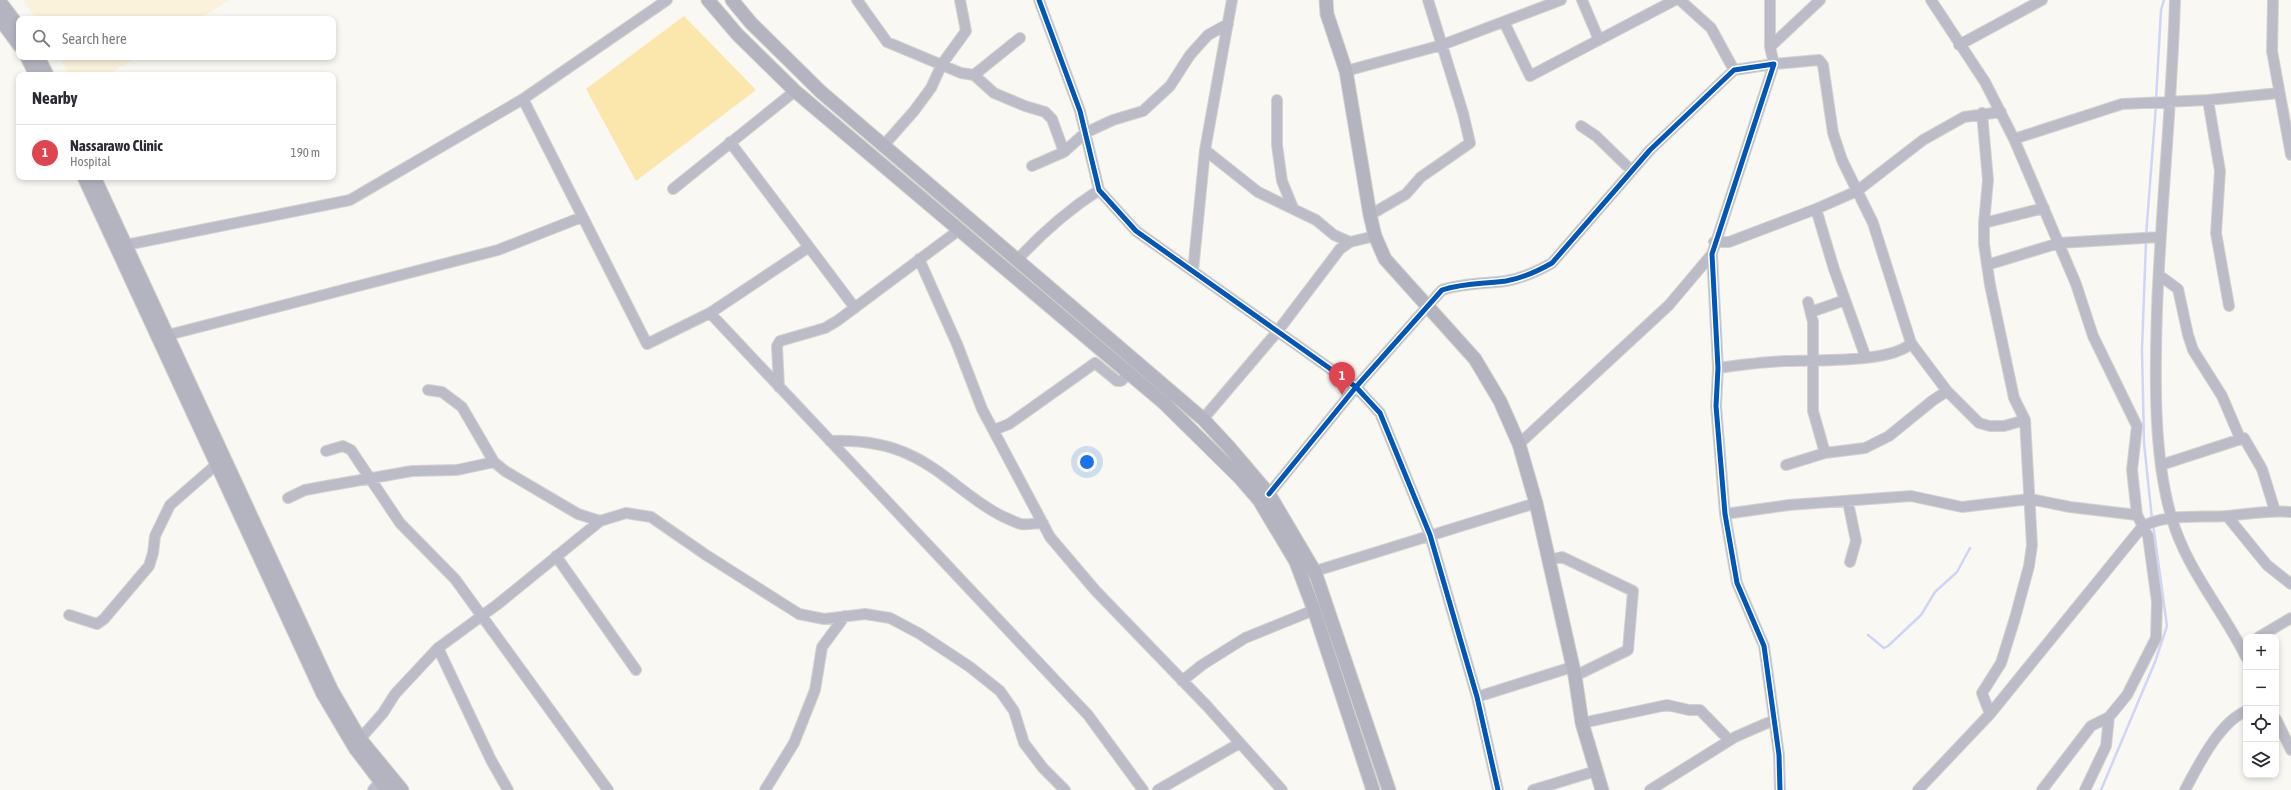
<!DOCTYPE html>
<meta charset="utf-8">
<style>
:root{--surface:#fff;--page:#f7f7f7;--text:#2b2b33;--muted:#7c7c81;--line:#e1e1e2;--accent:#7c3aed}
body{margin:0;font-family:"Asap Condensed",sans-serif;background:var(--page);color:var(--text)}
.controls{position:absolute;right:12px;bottom:12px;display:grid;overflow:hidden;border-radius:8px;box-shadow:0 2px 6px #0003}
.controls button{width:36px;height:36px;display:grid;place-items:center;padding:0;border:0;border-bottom:1px solid var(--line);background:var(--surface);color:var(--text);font:20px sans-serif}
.you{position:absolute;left:1087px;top:462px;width:14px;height:14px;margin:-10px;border:3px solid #fff;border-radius:50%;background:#1a73e8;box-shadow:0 0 0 6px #1a73e833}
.badge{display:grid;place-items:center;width:26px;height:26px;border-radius:50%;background:var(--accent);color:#fff;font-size:13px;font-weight:700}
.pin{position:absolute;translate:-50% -33px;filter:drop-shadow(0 1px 2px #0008)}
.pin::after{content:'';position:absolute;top:21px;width:14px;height:12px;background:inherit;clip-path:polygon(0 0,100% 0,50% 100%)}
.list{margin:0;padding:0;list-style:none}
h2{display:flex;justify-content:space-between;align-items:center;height:52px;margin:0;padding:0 16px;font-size:17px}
h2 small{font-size:13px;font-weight:400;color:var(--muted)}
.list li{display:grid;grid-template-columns:26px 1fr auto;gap:12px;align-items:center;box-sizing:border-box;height:56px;padding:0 16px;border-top:1px solid var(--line)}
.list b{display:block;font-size:15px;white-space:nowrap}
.list p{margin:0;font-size:13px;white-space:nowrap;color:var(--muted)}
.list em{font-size:13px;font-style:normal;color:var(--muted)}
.icon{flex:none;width:22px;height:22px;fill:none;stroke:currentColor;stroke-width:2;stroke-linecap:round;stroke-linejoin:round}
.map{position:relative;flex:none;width:2291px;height:790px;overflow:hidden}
.search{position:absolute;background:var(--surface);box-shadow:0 2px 6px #0003;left:16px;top:16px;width:320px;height:44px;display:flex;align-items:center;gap:10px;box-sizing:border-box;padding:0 14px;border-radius:8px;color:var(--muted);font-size:15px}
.panel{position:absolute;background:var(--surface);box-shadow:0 2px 6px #0003;left:16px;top:72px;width:320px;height:108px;border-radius:8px}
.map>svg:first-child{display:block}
.built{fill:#fbf2dc}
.green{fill:#fbe7ac}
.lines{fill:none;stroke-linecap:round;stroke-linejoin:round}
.stream{stroke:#cfd4f8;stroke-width:2.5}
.minor-casing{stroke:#d5d3ce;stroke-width:12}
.major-casing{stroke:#d5d3ce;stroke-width:15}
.minor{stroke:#bbbcc8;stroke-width:10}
.major{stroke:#b3b4bf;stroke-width:13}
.cycleway-casing{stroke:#fff;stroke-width:8}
.cycleway{stroke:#0057b8;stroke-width:5}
</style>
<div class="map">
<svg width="2291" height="790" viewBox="0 0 2291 790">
<rect width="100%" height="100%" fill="#faf8f2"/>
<path class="built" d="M23,0H230L199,19H36Z
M59,57H137L108,75H70Z"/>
<path class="green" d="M684,16L756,90L636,181L586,89Z"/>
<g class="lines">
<path class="stream" d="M2156,100L2161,10L2164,0
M2146,236L2156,105
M2146,241L2142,350L2144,443L2152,519
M1868,635L1884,648L1888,646L1921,615L1935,592L1957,572L1970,548
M2101,790L2155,662L2167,626L2153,524"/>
<defs>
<path id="minor" d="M857,0L887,42L961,73L974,75L1020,38
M1039,0L1080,111L1099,190L1136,231L1356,387L1380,413L1430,535L1477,697L1498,790
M1582,0L1599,40
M1680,0L1711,28L1734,70
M1770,0V47L1774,64L1819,60L1823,65L1833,133L1842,160L1873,223L1911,343L1947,391L1979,423L1990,426H2004L2025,420
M1931,0L1985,82L2014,139L2076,284L2093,336L2137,426L2132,470L2137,515L2148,536L2157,602L2156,638L2127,695L2109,717L2091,726L2042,790
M2175,0C2172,103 2161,206 2157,309C2155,374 2153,457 2172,519C2187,570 2223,610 2246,657
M2273,0L2272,51L2291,155
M1504,22L1530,76L1675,0
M1959,45L2042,0
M1770,47L1820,0
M1346,71L1442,45L1561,0
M974,75L994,93L1025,106L1045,112L1052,119L1064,152
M523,99L667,0
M1277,100V145L1282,181L1293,208
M2208,100L2220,171L2216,233L2229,306
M1982,113L1988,180L1984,223V244L1990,285L2014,398L2025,420L2032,545L2029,566L2015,618L2001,663L1982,693L1990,714
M1581,126L1596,136L1632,171
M2014,139L2122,104L2208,100L2279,93
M730,142L855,308
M884,145L914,111L931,88L942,64L966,31L960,0
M1205,150L1258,192L1316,220L1334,235L1350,242
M1032,166L1064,152L1085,133L1113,120L1143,111L1170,86L1190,55L1208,35L1228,24
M673,189L795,91
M1816,209L1834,269L1866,358
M1370,215L1406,194L1421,177L1470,143L1463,113L1428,0
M1984,223L2044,208
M1714,242H1729L1816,209L1857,191L1923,140L1964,117L2001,112
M126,245L350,200L523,99L647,344L710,313L809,247
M919,259L957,344L982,409L1050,537L1095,590L1207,706L1282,790
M1018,259C1043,232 1068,210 1099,190
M1987,265L2059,243L2160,237
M1193,271L1205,150L1232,0
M2159,275L2178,289L2188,335L2193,350L2222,396L2240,438
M1808,302L1813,322V411L1825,453
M1811,312L1845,300
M710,313L1088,715L1143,790
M168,335L498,250L582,217
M1718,368C1740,365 1763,362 1785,361C1812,360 1894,363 1911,343
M779,387L777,346L780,341L825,328L837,321L959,230
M428,390L442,392L462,407L494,462L505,471L578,514L600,521
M1203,419L1277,332L1340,249L1350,242L1375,236
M994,430L1009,424L1095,363L1117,381H1121L1128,374
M830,441C857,440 885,443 910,455C945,471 970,501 1004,517C1009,519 1016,523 1021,524C1028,525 1036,523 1043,523
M1519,444L1669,305L1712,254
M326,451L343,446L351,450L400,523L455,579L608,790
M1786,465L1825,453L1865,448L1889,436L1932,401L1947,391
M2161,465L2244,438L2262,469L2275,511
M1269,494L1356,387L1442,290C1463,283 1484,284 1506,281C1523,278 1538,271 1552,263L1650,150L1734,70L1774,64L1712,254L1718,368L1716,406L1725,514L1737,583L1764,646L1779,755L1780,790
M288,498L305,490L321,487L412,471L457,470L494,462
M1848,502L1856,541L1850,562
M1725,514L1789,505L1911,496L1962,507L2030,499L2070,507L2137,515
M2227,516L2267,565L2291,584
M556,556L636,670
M1548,560L1562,557L1633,591L1628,650L1575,676
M1309,573L1536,503
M69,615L97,624L104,619L149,566L153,553L155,536L170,505L217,464
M2259,637L2291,618
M438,648L491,760L508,790
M1182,681L1202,665L1245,638L1314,610
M1477,697L1572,667
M2276,719L2291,750
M1582,723L1667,705L1689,710H1700L1729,740
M360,739L383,713L395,694L438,648L498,604L600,521L626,513L651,517L706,555L799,614L824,619L865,614L890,618L920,634L970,667L1000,691L1014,711L1024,743L1043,768L1065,790
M373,790L385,776
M765,790L794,743L815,690L822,647L845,616
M1158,790L1240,743
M1533,790L1596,771
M1650,790L1735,737L1774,720
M1918,790L1990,714L2142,527C2166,513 2200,518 2227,516C2249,514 2269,510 2291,512
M2085,790L2106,746L2109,717
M2185,790C2199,764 2219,723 2246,711"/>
<path id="major" d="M708,0L737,34L795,91L1164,403L1240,478L1259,500L1296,562L1314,610L1373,790
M732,0L751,23L821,92L1203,419L1229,447L1269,494L1315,572L1389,790
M1326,0L1327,14L1346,71L1370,215L1375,236L1385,259L1475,359L1500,401L1519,444L1536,503L1575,676L1582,723L1602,790
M0,2L19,27
M0,19L19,45
M27,57L36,75
M38,57L47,75
M84,177L323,694L355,748L387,790
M94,177L331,689L360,739L402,790"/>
</defs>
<use href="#minor" class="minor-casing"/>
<use href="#major" class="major-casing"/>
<use href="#minor" class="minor"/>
<use href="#major" class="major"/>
<defs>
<path id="cycleway" d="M1039,0L1080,111L1099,190L1136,231L1356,387L1380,413L1430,535L1477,697L1498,790
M1269,494L1356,387L1442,290C1463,283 1484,284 1506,281C1523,278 1538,271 1552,263L1650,150L1734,70L1774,64L1712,254L1718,368L1716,406L1725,514L1737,583L1764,646L1779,755L1780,790"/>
</defs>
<use href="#cycleway" class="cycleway-casing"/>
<use href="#cycleway" class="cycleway"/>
</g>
</svg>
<div class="controls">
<button>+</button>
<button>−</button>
<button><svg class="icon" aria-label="locate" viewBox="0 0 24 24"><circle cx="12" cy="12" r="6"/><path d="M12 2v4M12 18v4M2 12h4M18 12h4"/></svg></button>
<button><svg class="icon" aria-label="layers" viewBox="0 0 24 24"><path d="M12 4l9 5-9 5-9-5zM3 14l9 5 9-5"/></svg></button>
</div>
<div class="you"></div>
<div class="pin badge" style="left:1342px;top:395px;background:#e0444e">1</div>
<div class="search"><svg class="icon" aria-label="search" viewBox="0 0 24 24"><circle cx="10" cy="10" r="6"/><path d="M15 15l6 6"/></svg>Search here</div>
<section class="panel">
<h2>Nearby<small></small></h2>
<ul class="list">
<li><span class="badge" style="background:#e0444e">1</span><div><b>Nassarawo Clinic</b><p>Hospital</p></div><em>190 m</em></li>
</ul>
</section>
</div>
